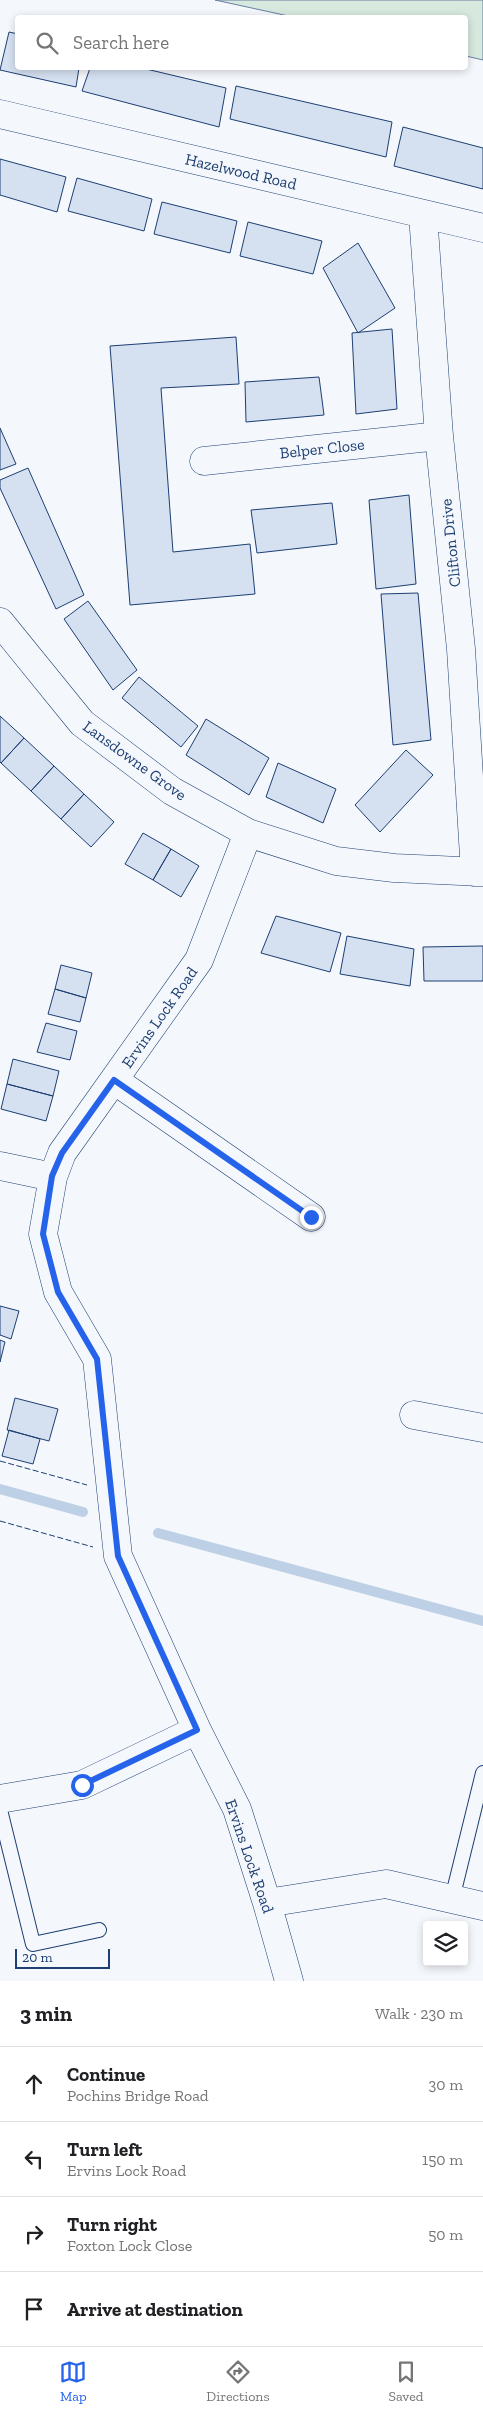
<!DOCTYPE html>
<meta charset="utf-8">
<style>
:root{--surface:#fff;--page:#f6f6f6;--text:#202124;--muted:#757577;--line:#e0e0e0;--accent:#2563eb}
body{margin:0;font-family:"Zilla Slab",serif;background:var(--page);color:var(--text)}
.controls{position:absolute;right:15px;bottom:15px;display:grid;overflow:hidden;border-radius:5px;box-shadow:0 2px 8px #0003}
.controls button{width:45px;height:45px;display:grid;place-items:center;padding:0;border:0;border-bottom:1px solid var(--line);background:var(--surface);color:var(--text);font:25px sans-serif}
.scale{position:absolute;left:15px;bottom:12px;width:95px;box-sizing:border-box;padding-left:5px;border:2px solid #1d3f73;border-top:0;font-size:14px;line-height:18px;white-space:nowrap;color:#1d3f73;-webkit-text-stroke:4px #f4f7fb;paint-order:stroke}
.stop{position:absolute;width:15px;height:15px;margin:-11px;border:4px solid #2563eb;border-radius:50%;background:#fff}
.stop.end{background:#2563eb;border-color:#fff;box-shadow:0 1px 5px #0008}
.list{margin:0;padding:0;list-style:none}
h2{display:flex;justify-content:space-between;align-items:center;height:65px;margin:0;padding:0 20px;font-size:21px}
h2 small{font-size:16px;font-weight:400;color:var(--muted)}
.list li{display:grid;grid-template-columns:32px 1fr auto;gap:15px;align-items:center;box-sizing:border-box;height:75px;padding:0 20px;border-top:1px solid var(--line)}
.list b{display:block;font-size:19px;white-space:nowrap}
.list p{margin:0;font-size:16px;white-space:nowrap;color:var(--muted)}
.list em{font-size:16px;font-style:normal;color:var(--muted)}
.icon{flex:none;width:28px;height:28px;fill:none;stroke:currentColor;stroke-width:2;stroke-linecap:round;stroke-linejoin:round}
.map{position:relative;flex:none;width:483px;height:1981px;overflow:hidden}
.search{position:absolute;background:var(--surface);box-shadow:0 2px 8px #0003;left:15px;right:15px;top:15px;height:55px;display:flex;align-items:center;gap:12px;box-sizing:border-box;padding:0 18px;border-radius:5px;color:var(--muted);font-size:19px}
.sheet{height:365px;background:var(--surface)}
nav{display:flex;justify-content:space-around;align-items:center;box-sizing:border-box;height:70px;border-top:1px solid var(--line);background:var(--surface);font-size:14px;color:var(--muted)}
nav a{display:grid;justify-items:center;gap:2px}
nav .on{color:var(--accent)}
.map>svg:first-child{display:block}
.green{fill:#d7e8df;stroke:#687fa3}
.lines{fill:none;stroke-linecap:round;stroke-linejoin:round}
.stream{stroke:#bed0e5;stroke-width:10}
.building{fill:#d5e0f0;stroke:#1d3f73}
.service-casing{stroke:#1d3f73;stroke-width:16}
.minor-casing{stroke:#1d3f73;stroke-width:29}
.service{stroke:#f4f7fb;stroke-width:14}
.minor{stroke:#f4f7fb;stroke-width:28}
.fence{stroke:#1d3f73;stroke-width:1;stroke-dasharray:6 2.5;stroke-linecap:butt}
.route{stroke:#2563eb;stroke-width:6}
.labels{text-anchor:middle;stroke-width:4;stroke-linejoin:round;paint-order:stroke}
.street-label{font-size:16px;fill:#1d3f73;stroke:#f4f7fb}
</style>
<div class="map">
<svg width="483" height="1981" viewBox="0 0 483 1981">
<rect width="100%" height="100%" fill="#f4f7fb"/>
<path class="green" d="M215,0H483V60L466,56V18L293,17Z"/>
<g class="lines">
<path class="stream" d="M0,1489L83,1512
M158,1533L483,1621"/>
</g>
<path class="building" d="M9,32L18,34V68H79L76,87L0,70Z
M90,68H142L226,88L219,127L82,91Z
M236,86L392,122L386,157L230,119Z
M403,127L483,148V189L394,166Z
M0,159L66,177L57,212L0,195Z
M77,178L152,199L144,231L68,211Z
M162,202L237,221L230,253L154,234Z
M248,222L322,241L313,274L240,256Z
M358,243L395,308L358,333L323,268Z
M392,329L397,409L356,414L352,333Z
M236,337L239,384L161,388L173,552L250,544L255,594L130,605L110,346Z
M319,377L324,415L246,422L245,382Z
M0,428L16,464L0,470Z
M28,468L84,595L56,609L0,488V480Z
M409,495L416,584L376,589L369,500Z
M332,503L337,544L257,553L251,510Z
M418,593L431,740L393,745L381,594Z
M88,601L137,670L113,690L64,619Z
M139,677L198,726L181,747L122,698Z
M0,716L24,738L1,763L0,762Z
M206,719L269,758L249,795L186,755Z
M24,738L54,766L31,791L1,763Z
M406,750L433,775L380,832L355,805Z
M278,763L336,789L323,823L266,797Z
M54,766L84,794L61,819L31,791Z
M84,794L114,822L91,847L61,819Z
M143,833L171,849L153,880L125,864Z
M171,849L199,866L181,897L153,880Z
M276,916L341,933L330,972L261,953Z
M347,936L414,949L410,986L340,974Z
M483,946V981H424L423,947Z
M61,965L92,973L86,998L55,989Z
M55,989L86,998L80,1022L48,1014Z
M46,1023L77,1031L70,1060L37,1052Z
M13,1059L59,1071L53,1096L7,1084Z
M7,1084L53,1096L46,1121L1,1109Z
M0,1306L19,1311L11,1339L0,1335Z
M0,1340L5,1342L0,1362Z
M15,1398L58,1409L49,1441L7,1430Z
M9,1430L40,1439L33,1464L2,1456Z"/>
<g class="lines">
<defs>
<path id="service" d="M0,1810L33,1944L99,1930
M452,1899L483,1773"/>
<path id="minor" d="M0,114L483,228
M423,215L439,436L461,649L475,872
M204,461L439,436
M0,622L82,723L172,791L248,833L336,861L394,868L483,872
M248,833L199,960L62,1153L53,1177L43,1234L58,1292L97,1359L118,1556L197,1730L237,1809L267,1903L289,1981
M114,1080L311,1217
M0,1166L53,1177
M414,1415L483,1428
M0,1799L82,1785L197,1730
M267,1903L386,1884L483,1906"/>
</defs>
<use href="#service" class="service-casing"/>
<use href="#minor" class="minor-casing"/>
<use href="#service" class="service"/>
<use href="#minor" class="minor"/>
<path class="fence" d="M0,1461L87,1485
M0,1521L93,1547"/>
</g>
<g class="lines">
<path class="route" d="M82,1785L197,1730L118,1556L97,1359L58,1292L43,1234L52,1176L62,1153L114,1080L311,1217"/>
</g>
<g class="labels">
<g class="street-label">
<text transform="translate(241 171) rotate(13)" y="6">Hazelwood Road</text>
<text transform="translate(322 448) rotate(-6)" y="6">Belper Close</text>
<text transform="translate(450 543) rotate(-96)" y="6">Clifton Drive</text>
<text transform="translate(135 760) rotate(36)" y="6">Lansdowne Grove</text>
<text transform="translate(159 1017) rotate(-55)" y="6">Ervins Lock Road</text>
<text transform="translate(250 1856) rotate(71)" y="6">Ervins Lock Road</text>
</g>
</g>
</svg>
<div class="controls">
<button><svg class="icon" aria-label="layers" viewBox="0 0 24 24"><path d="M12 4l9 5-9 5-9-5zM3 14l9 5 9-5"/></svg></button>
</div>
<div class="scale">20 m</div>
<div class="stop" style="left:82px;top:1785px"></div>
<div class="stop end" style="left:311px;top:1217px"></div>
<div class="search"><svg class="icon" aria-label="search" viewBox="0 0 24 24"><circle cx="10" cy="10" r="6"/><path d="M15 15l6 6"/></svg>Search here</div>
</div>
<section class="sheet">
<h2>3 min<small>Walk · 230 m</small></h2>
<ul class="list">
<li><svg class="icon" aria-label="ahead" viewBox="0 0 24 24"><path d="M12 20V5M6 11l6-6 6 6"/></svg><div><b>Continue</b><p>Pochins Bridge Road</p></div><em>30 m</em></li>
<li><svg class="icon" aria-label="left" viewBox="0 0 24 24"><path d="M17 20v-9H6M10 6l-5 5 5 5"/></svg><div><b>Turn left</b><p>Ervins Lock Road</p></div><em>150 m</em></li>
<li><svg class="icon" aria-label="right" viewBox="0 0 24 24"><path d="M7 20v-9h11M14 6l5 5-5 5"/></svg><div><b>Turn right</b><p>Foxton Lock Close</p></div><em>50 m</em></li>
<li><svg class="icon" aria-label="arrive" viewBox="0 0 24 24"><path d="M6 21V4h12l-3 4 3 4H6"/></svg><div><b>Arrive at destination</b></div></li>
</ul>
</section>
<nav>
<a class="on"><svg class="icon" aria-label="map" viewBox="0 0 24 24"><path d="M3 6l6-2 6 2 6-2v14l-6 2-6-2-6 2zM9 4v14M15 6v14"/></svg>Map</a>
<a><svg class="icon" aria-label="directions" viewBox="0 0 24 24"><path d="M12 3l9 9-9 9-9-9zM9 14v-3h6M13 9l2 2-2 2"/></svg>Directions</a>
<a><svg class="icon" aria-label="saved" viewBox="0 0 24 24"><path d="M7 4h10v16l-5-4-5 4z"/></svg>Saved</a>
</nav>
